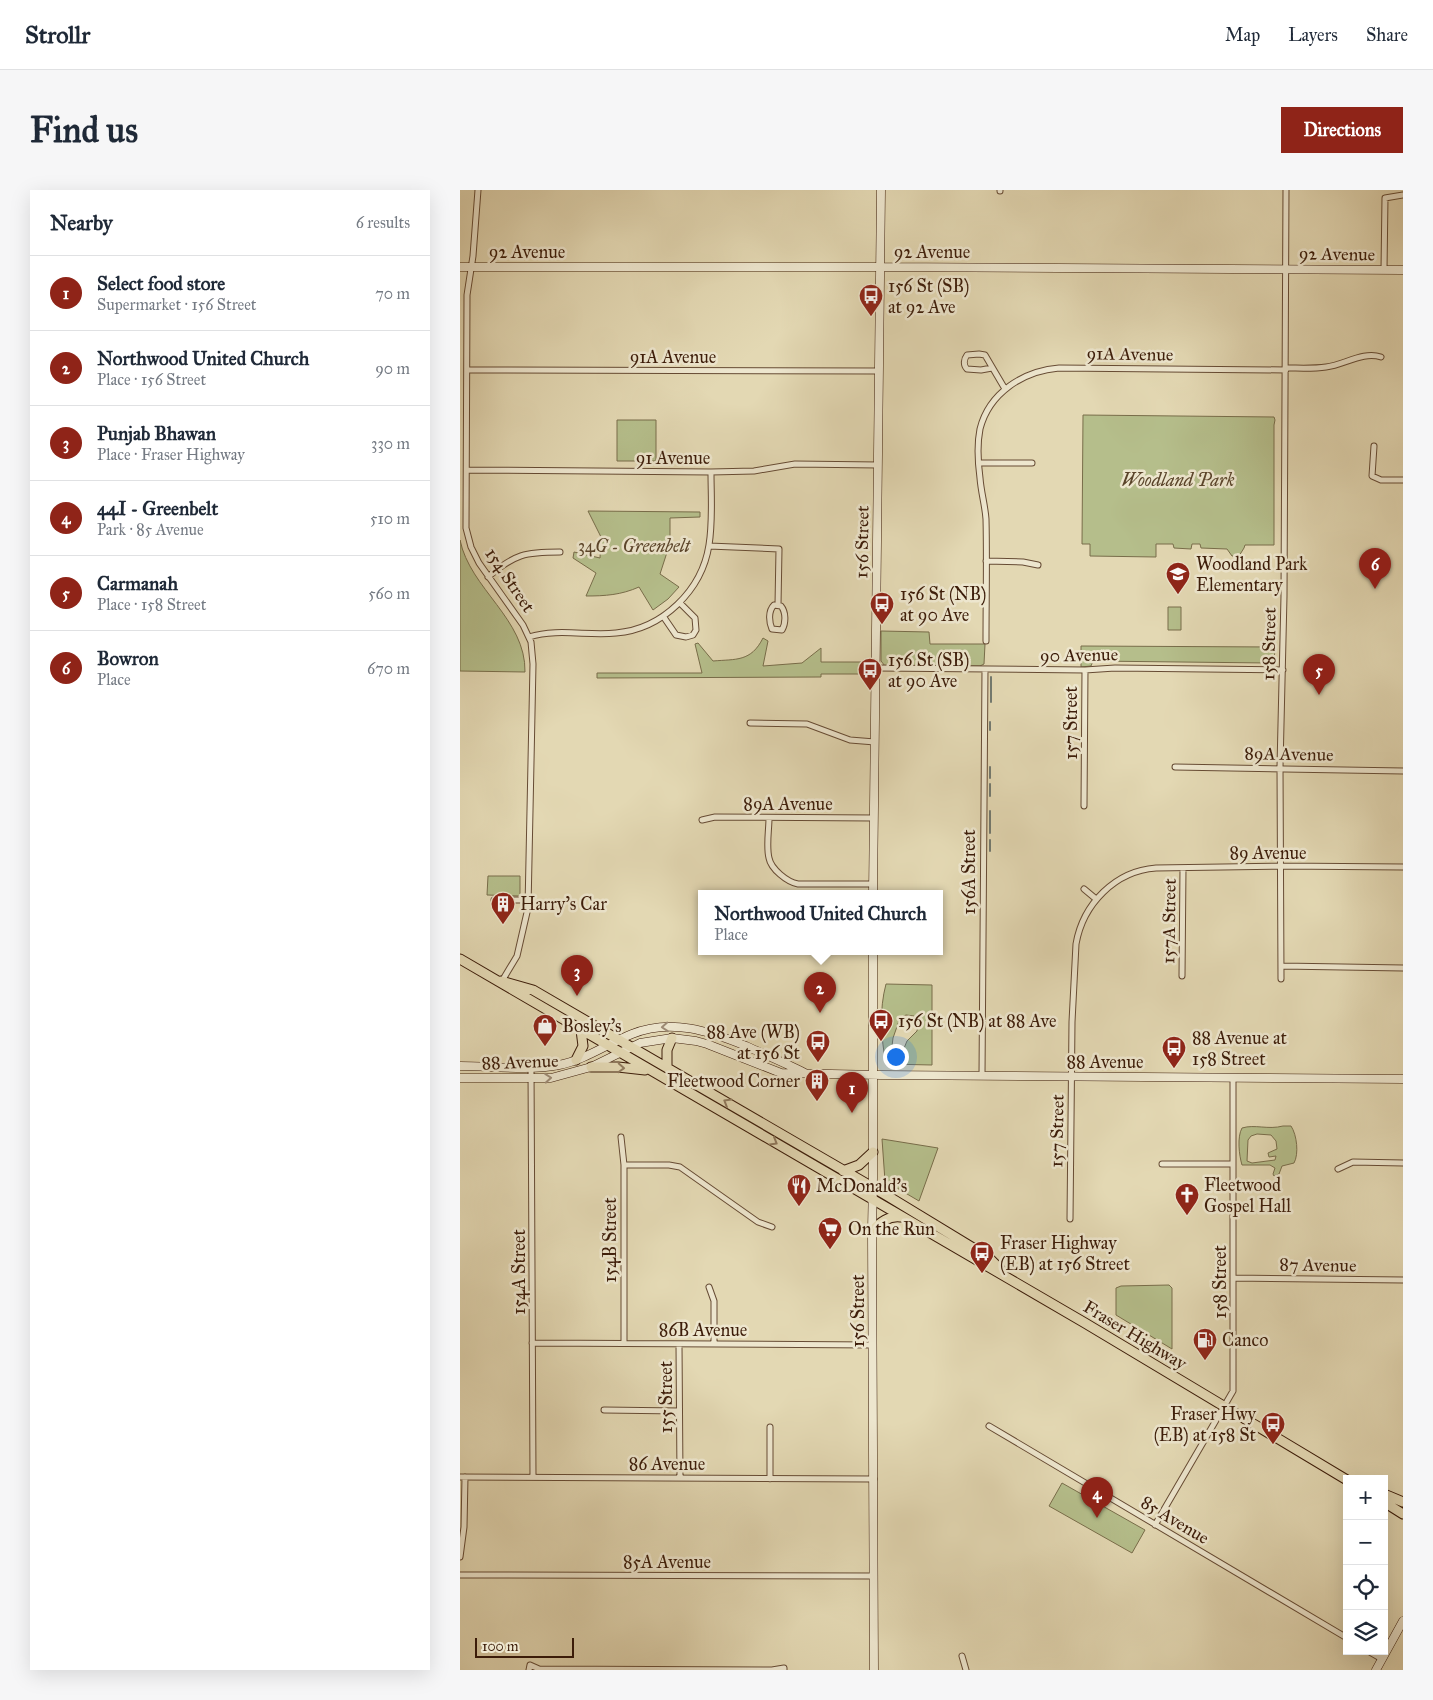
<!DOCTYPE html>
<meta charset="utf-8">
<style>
:root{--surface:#fff;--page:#f6f6f7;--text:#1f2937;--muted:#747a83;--line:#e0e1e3;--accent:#8f2418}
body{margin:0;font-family:"IM FELL Great Primer",serif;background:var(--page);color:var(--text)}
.controls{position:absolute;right:15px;bottom:15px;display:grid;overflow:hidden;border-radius:0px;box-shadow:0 5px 20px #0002}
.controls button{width:45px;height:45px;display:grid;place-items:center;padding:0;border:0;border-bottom:1px solid var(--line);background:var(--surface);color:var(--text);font:25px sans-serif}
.scale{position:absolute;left:15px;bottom:12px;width:99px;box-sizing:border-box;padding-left:5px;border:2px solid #3c1c09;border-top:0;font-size:14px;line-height:18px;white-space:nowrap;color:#3c1c09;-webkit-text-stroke:4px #ede6ce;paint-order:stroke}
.you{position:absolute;left:435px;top:866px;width:18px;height:18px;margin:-12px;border:4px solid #fff;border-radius:50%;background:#1a73e8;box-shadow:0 0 0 8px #1a73e833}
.badge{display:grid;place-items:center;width:32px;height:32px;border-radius:50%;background:var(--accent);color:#fff;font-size:16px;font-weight:700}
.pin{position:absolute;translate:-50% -41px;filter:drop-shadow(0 1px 2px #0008)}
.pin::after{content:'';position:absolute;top:26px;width:18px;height:15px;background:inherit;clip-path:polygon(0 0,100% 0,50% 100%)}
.popup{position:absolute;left:238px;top:700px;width:245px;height:65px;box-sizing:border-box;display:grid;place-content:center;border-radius:0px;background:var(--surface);filter:drop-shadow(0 1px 4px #0005);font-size:16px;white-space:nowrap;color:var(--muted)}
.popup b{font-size:19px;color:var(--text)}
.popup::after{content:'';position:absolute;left:50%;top:100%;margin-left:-10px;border:10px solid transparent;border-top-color:var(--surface)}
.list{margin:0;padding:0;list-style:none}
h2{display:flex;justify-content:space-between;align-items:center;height:65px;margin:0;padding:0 20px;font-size:21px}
h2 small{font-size:16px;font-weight:400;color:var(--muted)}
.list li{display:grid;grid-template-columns:32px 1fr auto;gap:15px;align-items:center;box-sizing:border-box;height:75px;padding:0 20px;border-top:1px solid var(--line)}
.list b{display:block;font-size:19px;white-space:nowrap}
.list p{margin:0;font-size:16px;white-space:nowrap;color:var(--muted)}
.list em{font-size:16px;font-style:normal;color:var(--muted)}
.icon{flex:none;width:28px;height:28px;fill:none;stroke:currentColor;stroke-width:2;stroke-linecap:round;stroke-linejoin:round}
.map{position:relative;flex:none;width:943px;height:1480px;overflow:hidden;border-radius:0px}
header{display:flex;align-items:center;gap:30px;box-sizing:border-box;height:70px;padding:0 25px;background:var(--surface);border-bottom:1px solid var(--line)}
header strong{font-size:24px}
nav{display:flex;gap:28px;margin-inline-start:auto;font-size:18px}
.intro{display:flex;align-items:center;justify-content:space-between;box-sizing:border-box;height:120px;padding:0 30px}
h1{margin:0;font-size:35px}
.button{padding:12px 22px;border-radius:0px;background:var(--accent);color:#fff;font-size:18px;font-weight:700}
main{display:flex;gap:30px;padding:0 30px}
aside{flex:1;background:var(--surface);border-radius:0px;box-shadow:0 5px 20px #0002}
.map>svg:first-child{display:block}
.green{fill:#b5be8b;stroke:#786d4a;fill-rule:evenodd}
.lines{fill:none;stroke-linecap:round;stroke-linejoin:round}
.stream{stroke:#737a70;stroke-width:2}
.street-casing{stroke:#664b34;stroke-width:7}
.secondary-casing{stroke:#3c1c09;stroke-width:9}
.primary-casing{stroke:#3c1c09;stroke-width:11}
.street{stroke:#ede6ce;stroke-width:5}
.secondary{stroke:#ede6ce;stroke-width:8}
.primary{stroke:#e3d8b3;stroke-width:9}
.oneway{stroke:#9d8b75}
.oneway2{stroke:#907a5e}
.labels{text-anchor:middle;stroke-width:5;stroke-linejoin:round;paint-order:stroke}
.street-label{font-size:18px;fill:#3c1c09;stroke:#ede6ce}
.poi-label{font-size:18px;fill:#3c1c09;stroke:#ede6ce;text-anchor:start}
.park-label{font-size:18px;font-style:italic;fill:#5a442a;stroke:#ede6ce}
</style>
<header>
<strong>Strollr</strong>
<nav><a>Map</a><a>Layers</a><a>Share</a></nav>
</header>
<div class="intro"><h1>Find us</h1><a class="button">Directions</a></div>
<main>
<aside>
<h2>Nearby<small>6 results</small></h2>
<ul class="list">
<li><span class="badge">1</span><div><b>Select food store</b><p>Supermarket · 156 Street</p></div><em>70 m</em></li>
<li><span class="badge">2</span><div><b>Northwood United Church</b><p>Place · 156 Street</p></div><em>90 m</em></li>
<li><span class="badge">3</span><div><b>Punjab Bhawan</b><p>Place · Fraser Highway</p></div><em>330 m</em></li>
<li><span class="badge">4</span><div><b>44I - Greenbelt</b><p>Park · 85 Avenue</p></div><em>510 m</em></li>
<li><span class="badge">5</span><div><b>Carmanah</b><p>Place · 158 Street</p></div><em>560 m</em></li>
<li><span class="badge">6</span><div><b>Bowron</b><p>Place</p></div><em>670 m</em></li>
</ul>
</aside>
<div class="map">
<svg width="943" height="1480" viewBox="0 0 943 1480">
<rect width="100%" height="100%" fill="#e3d8b3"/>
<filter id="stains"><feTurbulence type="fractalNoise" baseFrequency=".004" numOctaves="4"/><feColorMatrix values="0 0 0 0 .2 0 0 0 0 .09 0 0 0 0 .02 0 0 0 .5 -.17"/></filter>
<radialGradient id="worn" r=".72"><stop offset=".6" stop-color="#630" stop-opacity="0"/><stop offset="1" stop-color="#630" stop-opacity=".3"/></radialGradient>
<path class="green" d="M623,225L814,227L815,230L814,235V355H785L784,358L779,366H772L767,359L741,358L740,354H732L731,359L714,358L713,354H696V367L630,366V354H622Z
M157,230H196V271H157Z
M128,321L240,322V327L210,328V353L200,384L219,397L208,409L193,420L179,397C161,405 145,406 126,406L136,383L113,368L114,362L140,368L141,347Z
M0,350C10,399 66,429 65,482L0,481Z
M708,417H721V440H708Z
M421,441L469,442L470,454H525L524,474L520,476H425L421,471Z
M303,448L308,451L303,476L342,473L361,458V472H403V484H361V487L137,488V483H242L235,454L238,453L253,471C276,469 291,472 303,448Z
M621,456L815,457L814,472L808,473L633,471L631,476L621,477Z
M28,686H60V706L27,705Z
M426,794L472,795V875L426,874C421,848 419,820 426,794ZM446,825L454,826L458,833L457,841L447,851L440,868L435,869L431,864L433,848L440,828Z
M823,936H831C837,945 839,964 834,973L822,976L819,984L814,986L813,984L815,978L810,975H782C779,965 777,947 782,938C795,934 808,940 823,936ZM797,944L811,945L816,951L817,959L808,963L809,967L816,966L815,970L792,973L787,971L788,950L791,946Z
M422,949L478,958L459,1011L425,991Z
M709,1095L712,1098V1159L656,1125V1098L661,1096Z
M602,1293L685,1340L672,1363L589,1316Z"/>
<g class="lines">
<path class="stream" d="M531,512V487
M530,532V540
M530,588V577
M530,606V594
M530,643V621
M530,661V650"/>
<defs>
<path id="street" d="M18,0L13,66L7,105L6,338L11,357L19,373L63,435L71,452L73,474L68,718L57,766L42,791
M540,0V1
M924,80L925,8L943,5
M532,178L521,180L507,179C503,175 504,169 507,165L519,164L525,165L545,199
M826,178C839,178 853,179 866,177C884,175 903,161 921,167
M7,180L419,181
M914,256L912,286L921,290H943
M519,273H572
M7,280L251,282L294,281L335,274L418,275
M249,356L319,359L318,415
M526,371L563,372L578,375
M28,387C55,364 65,362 100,362
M314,415L321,416C326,422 326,433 322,440L312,439C309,432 308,421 314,415Z
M203,426L216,445L226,447L233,445L236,440L235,428L220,413
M69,447C98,438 127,446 156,443C203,439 242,400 249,355C253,331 251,306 251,282
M526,451C526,410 527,370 526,329C525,315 521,302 520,288C518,273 517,254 520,239C529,203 563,181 599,178L826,180
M416,478L625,480L655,478L823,480
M290,533L347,534L390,550L415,552
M715,577L943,581
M624,616L625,480
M309,628C309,640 306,656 309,668C311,679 327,692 338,694H413
M242,630L255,627L414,628
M624,699L636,709
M34,710H69
M822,776L943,778
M722,786L723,678
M821,789L820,577L824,406L826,0
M71,877L73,1287
M522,886L525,479
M161,947L164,975V1153
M702,974H773
M164,975H209L220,977L298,1032L312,1037
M878,979L893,972L943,973
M610,1029L612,832L616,754C623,714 655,681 696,678L821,676L943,677
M773,1088L943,1090
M249,1097L254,1111V1153
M72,1153L413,1155
M219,1155L220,1288
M144,1220L219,1221
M529,1236L887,1448
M310,1237V1289
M0,1287L414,1289
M695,1335L773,1201V888
M0,1367L4,1337L5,1287
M0,1385L414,1386
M908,1461L922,1469
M502,1466L506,1480
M69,1480L70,1475L79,1479L312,1480L324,1478V1480"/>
<path id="secondary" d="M0,77H420L943,80
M413,704L421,0
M413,762V988L412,1041L414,1480
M0,876C31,876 68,881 99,875C125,870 147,854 172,844C211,828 249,841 286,856C306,865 325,873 345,883
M0,888H91L131,877L180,853L212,848L236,851L247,854L321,883L421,885L943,889
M916,1480L943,1431"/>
<path id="primary" d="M0,769L625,1133L887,1290
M41,791L73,800L426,1005L528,1067L541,1080
M116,870L123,856L121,840
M131,877H158L185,880
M207,877V860L212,848
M383,981L399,975L413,962
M412,1041C420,1032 429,1025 441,1027
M924,1304L943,1312
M924,1312L943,1324"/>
</defs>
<use href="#street" class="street-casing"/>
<use href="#secondary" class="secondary-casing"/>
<use href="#primary" class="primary-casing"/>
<use href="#street" class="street"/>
<use href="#secondary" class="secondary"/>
<use href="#primary" class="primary"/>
</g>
<defs><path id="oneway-chevron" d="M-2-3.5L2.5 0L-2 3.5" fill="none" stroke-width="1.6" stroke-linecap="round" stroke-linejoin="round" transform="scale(1.25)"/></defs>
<g class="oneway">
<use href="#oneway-chevron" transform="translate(205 837) rotate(176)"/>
<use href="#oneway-chevron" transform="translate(88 888) rotate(-5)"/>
</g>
<g class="oneway2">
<use href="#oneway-chevron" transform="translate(161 878) rotate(3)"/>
<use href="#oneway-chevron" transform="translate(267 912) rotate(-149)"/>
<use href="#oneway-chevron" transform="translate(314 952) rotate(30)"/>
</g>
<defs>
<symbol id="bus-pin" viewBox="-11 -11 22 30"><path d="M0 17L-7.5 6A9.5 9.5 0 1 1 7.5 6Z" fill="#8f2418" stroke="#ede6ce"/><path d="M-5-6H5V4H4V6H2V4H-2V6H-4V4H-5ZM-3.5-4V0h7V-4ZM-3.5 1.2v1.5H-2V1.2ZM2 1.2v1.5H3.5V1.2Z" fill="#fff"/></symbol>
<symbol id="school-pin" viewBox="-11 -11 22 30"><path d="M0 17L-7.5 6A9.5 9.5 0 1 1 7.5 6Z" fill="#8f2418" stroke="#ede6ce"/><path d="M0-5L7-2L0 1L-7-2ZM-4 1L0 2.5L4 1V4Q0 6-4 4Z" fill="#fff"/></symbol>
<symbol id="building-pin" viewBox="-11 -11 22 30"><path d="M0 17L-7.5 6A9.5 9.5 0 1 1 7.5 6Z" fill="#8f2418" stroke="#ede6ce"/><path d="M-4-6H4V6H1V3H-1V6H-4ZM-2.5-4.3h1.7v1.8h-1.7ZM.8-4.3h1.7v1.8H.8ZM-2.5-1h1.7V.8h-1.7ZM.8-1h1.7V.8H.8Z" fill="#fff"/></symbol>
<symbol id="shop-pin" viewBox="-11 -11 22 30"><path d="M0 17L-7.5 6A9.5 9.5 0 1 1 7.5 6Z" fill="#8f2418" stroke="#ede6ce"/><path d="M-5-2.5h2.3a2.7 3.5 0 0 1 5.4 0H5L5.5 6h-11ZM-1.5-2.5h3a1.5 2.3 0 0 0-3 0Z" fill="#fff"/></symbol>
<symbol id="restaurant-pin" viewBox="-11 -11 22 30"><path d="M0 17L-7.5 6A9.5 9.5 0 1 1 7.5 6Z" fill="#8f2418" stroke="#ede6ce"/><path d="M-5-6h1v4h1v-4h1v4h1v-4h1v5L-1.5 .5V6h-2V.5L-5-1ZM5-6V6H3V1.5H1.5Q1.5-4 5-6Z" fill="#fff"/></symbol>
<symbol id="church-pin" viewBox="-11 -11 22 30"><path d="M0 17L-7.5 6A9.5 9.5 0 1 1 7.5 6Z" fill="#8f2418" stroke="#ede6ce"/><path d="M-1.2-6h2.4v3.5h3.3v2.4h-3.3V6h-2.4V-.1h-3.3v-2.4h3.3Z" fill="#fff"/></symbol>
<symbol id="supermarket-pin" viewBox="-11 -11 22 30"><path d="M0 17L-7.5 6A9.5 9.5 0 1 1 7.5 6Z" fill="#8f2418" stroke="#ede6ce"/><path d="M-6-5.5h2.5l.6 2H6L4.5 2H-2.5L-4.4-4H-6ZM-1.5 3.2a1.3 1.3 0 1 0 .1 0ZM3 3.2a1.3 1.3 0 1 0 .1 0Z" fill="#fff"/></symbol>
<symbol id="fuel-pin" viewBox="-11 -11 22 30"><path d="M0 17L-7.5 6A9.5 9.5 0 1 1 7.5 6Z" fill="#8f2418" stroke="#ede6ce"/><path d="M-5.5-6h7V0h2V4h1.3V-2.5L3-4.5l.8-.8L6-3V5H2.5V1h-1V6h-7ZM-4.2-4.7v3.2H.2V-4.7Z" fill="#fff"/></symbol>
</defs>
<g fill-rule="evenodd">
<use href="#bus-pin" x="397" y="92" width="28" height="38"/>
<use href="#school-pin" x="704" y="370" width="28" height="38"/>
<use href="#bus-pin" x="408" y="400" width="28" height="38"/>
<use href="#bus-pin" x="396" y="466" width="28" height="38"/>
<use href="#building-pin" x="29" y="700" width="28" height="38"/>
<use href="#bus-pin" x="407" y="817" width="28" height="38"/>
<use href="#shop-pin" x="71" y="822" width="28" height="38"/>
<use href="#bus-pin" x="344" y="838" width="28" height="38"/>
<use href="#bus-pin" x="700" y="844" width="28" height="38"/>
<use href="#building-pin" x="343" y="877" width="28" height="38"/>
<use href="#restaurant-pin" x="325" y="982" width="28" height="38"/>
<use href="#church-pin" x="713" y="991" width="28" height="38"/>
<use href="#supermarket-pin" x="356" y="1025" width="28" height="38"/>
<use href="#bus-pin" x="508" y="1049" width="28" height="38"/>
<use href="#fuel-pin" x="731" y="1136" width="28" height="38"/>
<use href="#bus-pin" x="799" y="1220" width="28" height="38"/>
</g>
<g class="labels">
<g class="street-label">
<text x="67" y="68">92 Avenue</text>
<text x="472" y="68">92 Avenue</text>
<text transform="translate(877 64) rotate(1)" y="6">92 Avenue</text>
<text transform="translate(670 164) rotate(1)" y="6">91A Avenue</text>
<text x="213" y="173">91A Avenue</text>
<text x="213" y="274">91 Avenue</text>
<text transform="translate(402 352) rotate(-89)" y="6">156 Street</text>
<text transform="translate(50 390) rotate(56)" y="6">154 Street</text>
<text transform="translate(809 454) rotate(-89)" y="6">158 Street</text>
<text transform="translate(619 465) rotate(-1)" y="6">90 Avenue</text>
<text transform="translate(611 533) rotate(-90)" y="6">157 Street</text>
<text transform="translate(829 564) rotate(1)" y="6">89A Avenue</text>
<text x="328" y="620">89A Avenue</text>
<text x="808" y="669">89 Avenue</text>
<text transform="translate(509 682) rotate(-90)" y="6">156A Street</text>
<text transform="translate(709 731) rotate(-89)" y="6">157A Street</text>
<text transform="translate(60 872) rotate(-2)" y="6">88 Avenue</text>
<text x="645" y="878">88 Avenue</text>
<text transform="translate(597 941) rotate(-89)" y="6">157 Street</text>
<text transform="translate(150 1050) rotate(-90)" y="6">154B Street</text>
<text transform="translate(858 1075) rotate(1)" y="6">87 Avenue</text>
<text transform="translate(59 1082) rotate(-90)" y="6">154A Street</text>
<text transform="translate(760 1092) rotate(-90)" y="6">158 Street</text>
<text transform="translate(398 1121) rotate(-90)" y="6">156 Street</text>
<text x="243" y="1146">86B Avenue</text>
<text transform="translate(675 1145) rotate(31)" y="6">Fraser Highway</text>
<text transform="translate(206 1207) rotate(-90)" y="6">155 Street</text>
<text x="207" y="1280">86 Avenue</text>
<text transform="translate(715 1330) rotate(31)" y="6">85 Avenue</text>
<text x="207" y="1378">85A Avenue</text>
</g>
<g class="poi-label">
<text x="428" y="102">156 St (SB)<tspan x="428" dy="21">at 92 Ave</tspan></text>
<text x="736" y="380">Woodland Park<tspan x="736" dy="21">Elementary</tspan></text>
<text x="440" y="410">156 St (NB)<tspan x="440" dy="21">at 90 Ave</tspan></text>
<text x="428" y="476">156 St (SB)<tspan x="428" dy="21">at 90 Ave</tspan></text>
<text x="60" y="720">Harry's Car</text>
<text x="438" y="837">156 St (NB) at 88 Ave</text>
<text x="102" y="842">Bosley's</text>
<text x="340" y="848" text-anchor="end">88 Ave (WB)<tspan x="340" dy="21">at 156 St</tspan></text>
<text x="732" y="854">88 Avenue at<tspan x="732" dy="21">158 Street</tspan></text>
<text x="340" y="897" text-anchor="end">Fleetwood Corner</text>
<text x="744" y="1001">Fleetwood<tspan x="744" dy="21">Gospel Hall</tspan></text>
<text x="356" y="1002">McDonald's</text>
<text x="388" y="1045">On the Run</text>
<text x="540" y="1059">Fraser Highway<tspan x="540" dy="21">(EB) at 156 Street</tspan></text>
<text x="762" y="1156">Canco</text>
<text x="796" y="1230" text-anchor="end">Fraser Hwy<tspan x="796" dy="21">(EB) at 158 St</tspan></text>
</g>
<g class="park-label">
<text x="718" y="296">Woodland Park</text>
<text x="174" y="362">34G - Greenbelt</text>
</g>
</g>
<rect width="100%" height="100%" filter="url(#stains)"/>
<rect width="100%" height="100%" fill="url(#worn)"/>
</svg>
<div class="controls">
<button>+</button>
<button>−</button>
<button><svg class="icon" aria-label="locate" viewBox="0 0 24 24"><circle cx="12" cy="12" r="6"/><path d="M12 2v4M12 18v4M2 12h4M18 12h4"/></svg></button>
<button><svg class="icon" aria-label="layers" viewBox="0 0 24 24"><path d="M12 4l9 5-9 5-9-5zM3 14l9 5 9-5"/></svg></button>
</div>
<div class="scale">100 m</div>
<div class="you"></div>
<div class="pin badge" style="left:392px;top:923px">1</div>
<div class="pin badge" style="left:360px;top:823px">2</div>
<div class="popup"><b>Northwood United Church</b>Place</div>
<div class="pin badge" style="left:117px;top:806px">3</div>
<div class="pin badge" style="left:637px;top:1328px">4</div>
<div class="pin badge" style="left:859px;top:505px">5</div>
<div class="pin badge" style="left:915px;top:399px">6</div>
</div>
</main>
